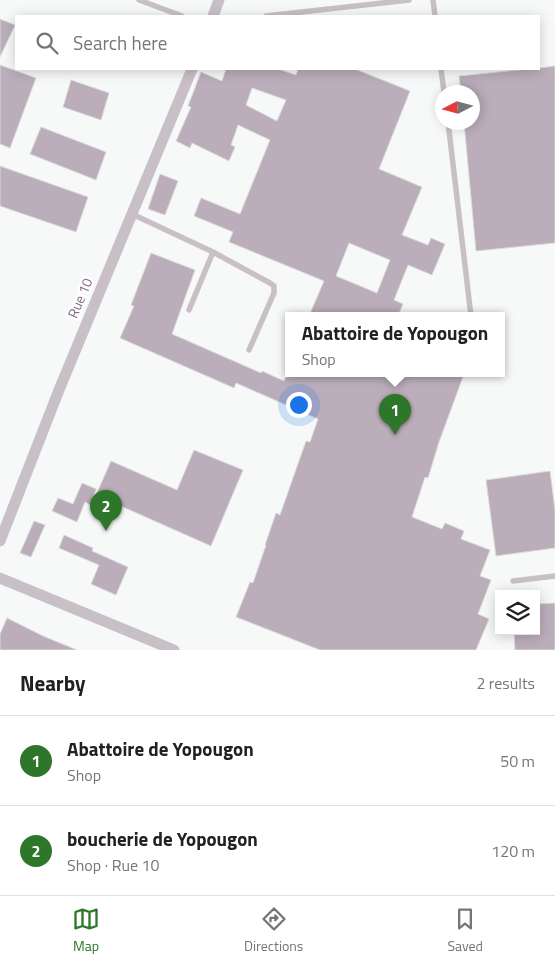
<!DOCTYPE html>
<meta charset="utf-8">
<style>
:root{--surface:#fff;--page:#f6f6f6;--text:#202124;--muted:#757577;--line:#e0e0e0;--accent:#2d762a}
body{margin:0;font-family:"Titillium Web",sans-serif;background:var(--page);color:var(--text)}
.controls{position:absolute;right:15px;bottom:15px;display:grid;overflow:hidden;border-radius:0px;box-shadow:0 2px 12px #0003}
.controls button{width:45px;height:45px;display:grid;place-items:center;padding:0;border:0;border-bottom:1px solid var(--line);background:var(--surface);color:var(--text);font:25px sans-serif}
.compass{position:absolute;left:435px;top:85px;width:45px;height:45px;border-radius:50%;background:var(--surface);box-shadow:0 2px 12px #0003;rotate:264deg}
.you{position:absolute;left:298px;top:404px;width:18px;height:18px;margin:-12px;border:4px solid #fff;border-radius:50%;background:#1a73e8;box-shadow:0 0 0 8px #1a73e833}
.badge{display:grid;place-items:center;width:32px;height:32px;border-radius:50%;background:var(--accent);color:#fff;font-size:16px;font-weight:700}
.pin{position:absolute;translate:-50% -41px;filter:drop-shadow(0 1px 2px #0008)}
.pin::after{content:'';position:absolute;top:26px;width:18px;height:15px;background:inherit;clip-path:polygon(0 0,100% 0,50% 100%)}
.popup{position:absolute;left:285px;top:312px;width:220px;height:65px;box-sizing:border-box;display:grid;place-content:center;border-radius:0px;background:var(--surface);filter:drop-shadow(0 1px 4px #0005);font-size:16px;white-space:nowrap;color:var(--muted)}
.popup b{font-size:19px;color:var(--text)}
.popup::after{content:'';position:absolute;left:50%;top:100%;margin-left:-10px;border:10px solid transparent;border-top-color:var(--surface)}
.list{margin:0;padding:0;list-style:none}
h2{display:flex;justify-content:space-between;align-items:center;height:65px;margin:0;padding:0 20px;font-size:21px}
h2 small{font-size:16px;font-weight:400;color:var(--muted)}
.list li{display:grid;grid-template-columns:32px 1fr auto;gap:15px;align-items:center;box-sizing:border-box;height:90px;padding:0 20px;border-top:1px solid var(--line)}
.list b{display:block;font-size:19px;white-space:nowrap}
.list p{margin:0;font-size:16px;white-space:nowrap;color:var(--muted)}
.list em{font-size:16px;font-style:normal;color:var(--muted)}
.icon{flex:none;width:28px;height:28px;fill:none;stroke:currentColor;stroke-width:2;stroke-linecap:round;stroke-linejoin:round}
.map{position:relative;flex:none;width:555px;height:650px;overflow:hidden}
.search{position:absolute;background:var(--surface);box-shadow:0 2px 12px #0003;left:15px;right:15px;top:15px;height:55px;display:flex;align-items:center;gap:12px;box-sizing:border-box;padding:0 18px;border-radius:0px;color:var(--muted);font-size:19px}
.sheet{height:245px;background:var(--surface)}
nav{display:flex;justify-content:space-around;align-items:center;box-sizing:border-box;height:70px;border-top:1px solid var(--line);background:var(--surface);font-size:14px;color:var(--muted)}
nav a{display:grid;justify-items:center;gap:2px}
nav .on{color:var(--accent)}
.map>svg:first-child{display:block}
.building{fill:#bbadba;stroke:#d9dbda;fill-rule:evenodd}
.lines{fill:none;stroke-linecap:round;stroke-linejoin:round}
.lane{stroke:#c9c0c7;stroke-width:5.5}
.street{stroke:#c9c0c7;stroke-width:11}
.labels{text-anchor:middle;stroke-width:5;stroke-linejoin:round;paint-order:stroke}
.street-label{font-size:14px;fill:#876983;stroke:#fff}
</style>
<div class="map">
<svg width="555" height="650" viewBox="0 0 555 650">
<rect width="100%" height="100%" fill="#f7f9f8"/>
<path class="building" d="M0,19L15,25L0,57Z
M0,65L36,78L10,148L0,144Z
M555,66V243L476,251L464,122H472V92H461L459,76L528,69H539V68Z
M226,69H278L296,75L298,69H355L410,91L379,169L422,187L402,235L428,245L431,238L445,244L432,275L408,265L394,300L403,304L398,316H309L324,281L229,242L233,232L194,216L201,198L240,214L270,140L238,125L231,145L235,147L229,161L192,143L190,148L176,141L191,107L188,106L201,72L222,81ZM252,88L286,100L277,121L246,105ZM349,243L390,260L377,293L336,276Z
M71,80L109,93L101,120L63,107Z
M41,127L106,152L96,180L30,154Z
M0,166L88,197L76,232L0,206Z
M160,174L178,181L165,215L148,209Z
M151,253L195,270L172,334L261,373L262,371L284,381L287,374H464L439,442L428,478L425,477L412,517L442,529L445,523L464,531L461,539L490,550L480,576L491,580L478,614L489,619L476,650H320L236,617L250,582L253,583L266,545H265L276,513L280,515L306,441L310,442L318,419L236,383L234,388L120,338L134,306L131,305Z
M194,450L243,470L211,546L96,495L111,461L177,490Z
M550,471L555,510V548L496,556L486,480Z
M82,483L96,489L90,505L85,502L77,522L52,511L58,498L73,504Z
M34,521L45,525L31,557L20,553Z
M64,535L93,548L92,551L128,567L116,595L91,584L99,565L59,548Z
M555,603V650H515L514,631H536V604Z
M7,618L43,636L77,650H0V634Z"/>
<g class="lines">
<path class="lane" d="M139,0L182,16
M433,0L435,16
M266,16L409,0
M441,69L444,92
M448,122L471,316
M132,214L213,252L270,283L274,286V293L249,350
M189,310L213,252
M513,581L555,576"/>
<path class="street" d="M213,16L219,0
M0,541L59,390L192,69
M0,578L174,650"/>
</g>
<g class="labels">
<g class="street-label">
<text transform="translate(80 298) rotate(-67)" y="5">Rue 10</text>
</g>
</g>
</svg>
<div class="controls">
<button><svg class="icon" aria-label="layers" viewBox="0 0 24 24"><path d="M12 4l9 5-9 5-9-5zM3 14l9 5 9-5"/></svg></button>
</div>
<svg class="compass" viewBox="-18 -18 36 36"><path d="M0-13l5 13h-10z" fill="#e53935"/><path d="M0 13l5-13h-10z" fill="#757577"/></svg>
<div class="you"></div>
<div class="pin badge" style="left:395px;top:435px">1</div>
<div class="popup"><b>Abattoire de Yopougon</b>Shop</div>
<div class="pin badge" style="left:106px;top:531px">2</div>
<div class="search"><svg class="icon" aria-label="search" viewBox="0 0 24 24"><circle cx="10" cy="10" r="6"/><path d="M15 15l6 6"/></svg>Search here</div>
</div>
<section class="sheet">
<h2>Nearby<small>2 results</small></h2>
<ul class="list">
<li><span class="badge">1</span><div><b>Abattoire de Yopougon</b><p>Shop</p></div><em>50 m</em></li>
<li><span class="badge">2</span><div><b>boucherie de Yopougon</b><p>Shop · Rue 10</p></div><em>120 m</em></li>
</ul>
</section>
<nav>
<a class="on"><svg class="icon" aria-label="map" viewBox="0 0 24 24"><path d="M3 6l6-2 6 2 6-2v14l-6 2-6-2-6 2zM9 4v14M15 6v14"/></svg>Map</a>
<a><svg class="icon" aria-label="directions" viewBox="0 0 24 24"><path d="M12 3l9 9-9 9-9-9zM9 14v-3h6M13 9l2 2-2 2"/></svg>Directions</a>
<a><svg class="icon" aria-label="saved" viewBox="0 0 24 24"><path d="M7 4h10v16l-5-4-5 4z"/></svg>Saved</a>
</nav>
